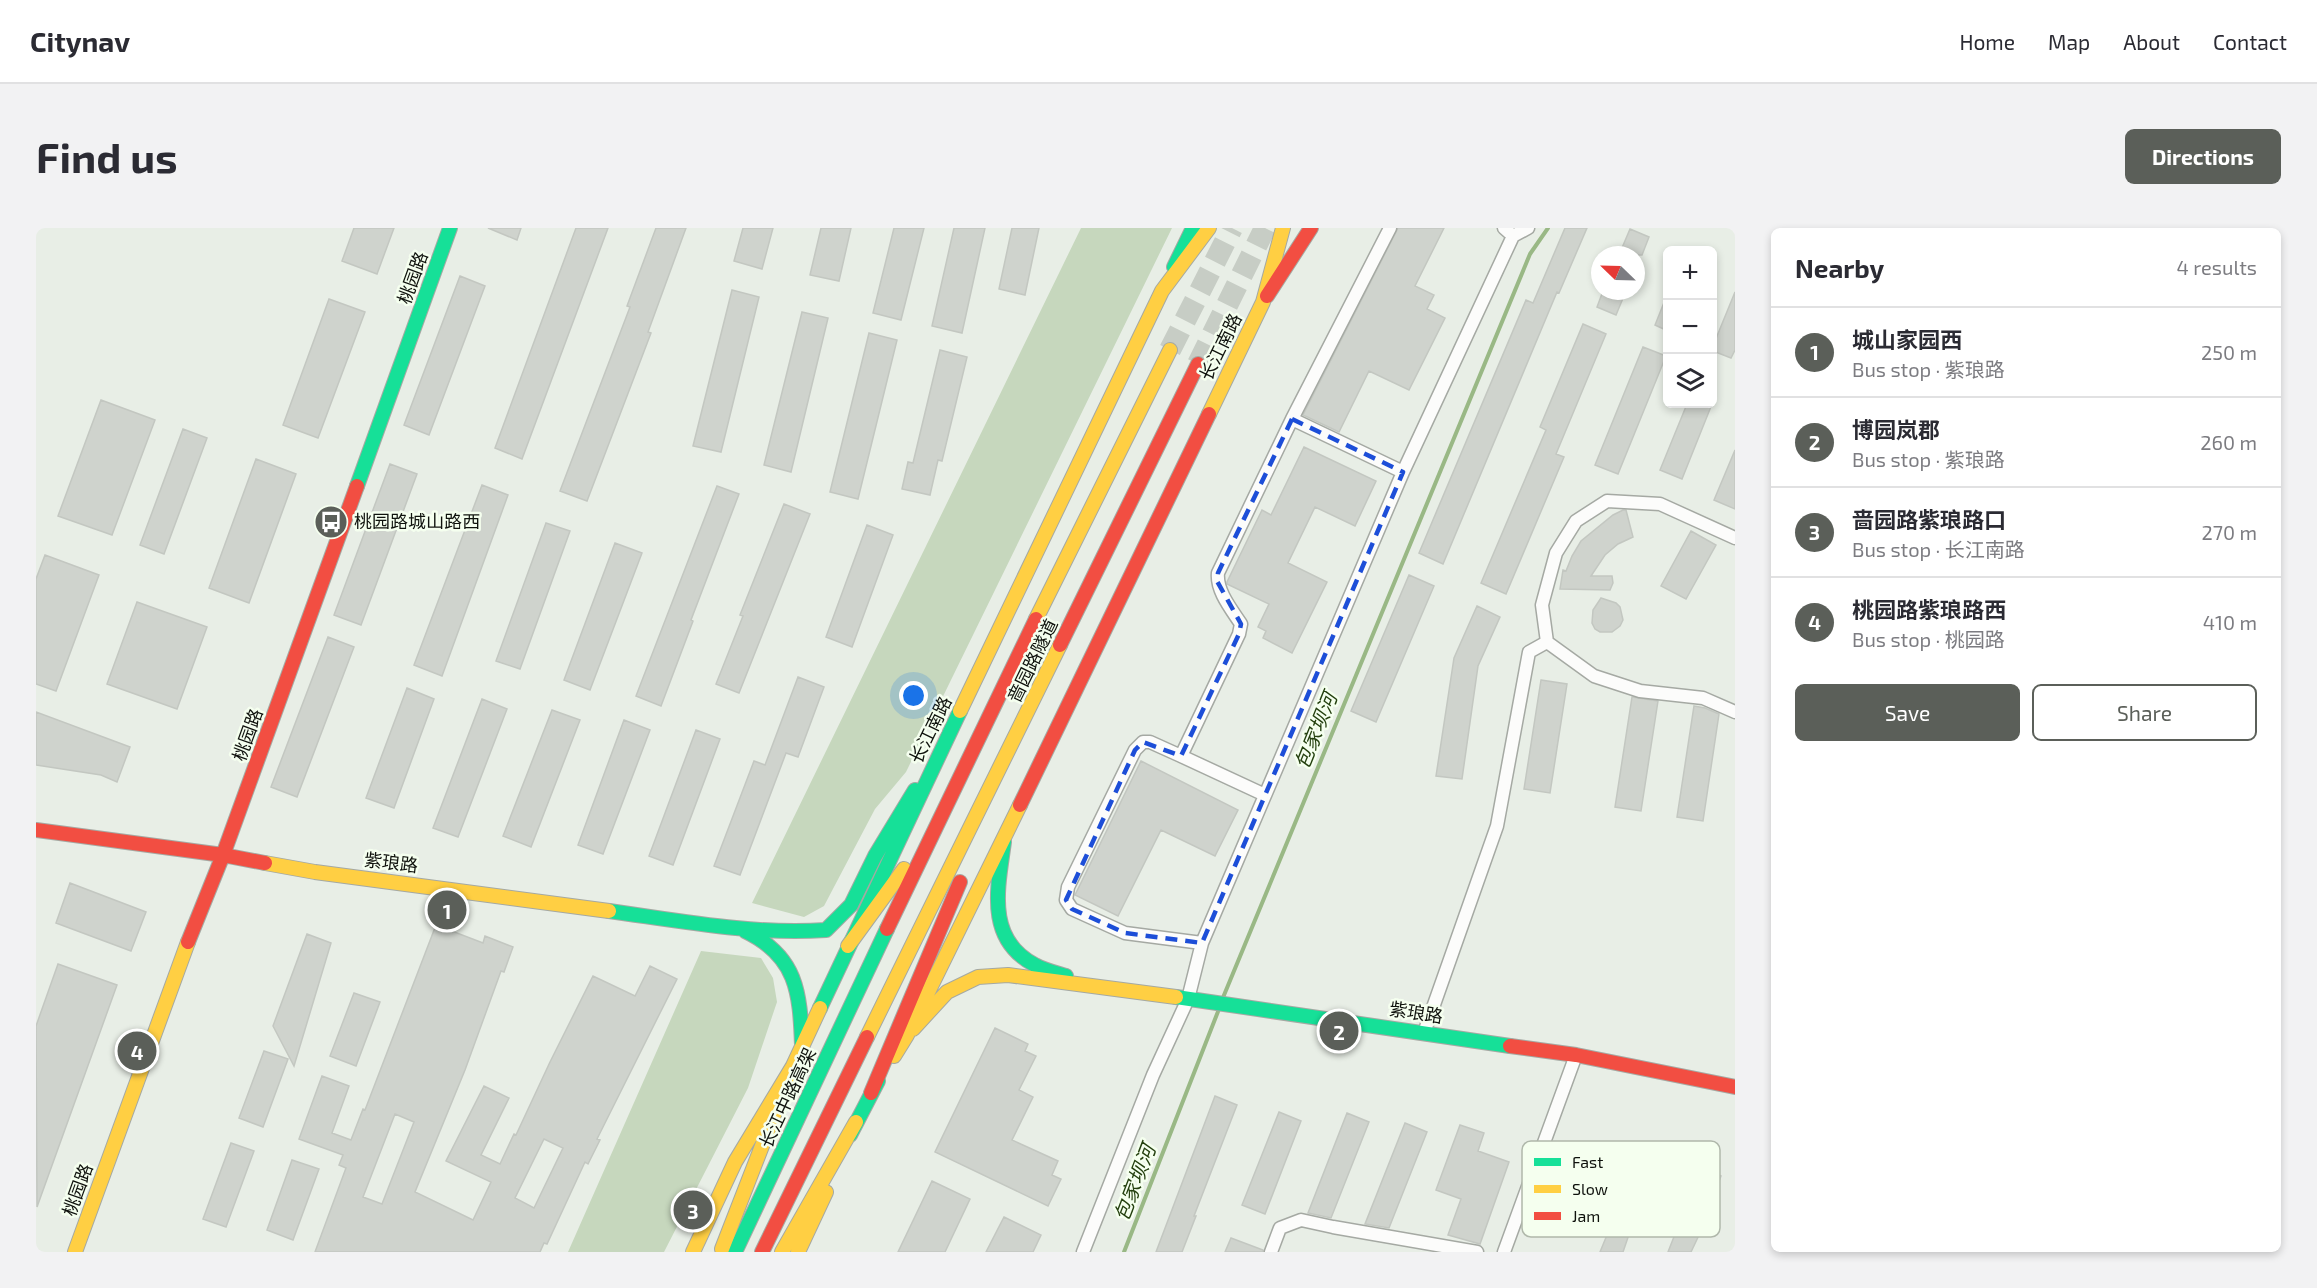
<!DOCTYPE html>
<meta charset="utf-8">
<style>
:root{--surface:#fff;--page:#f2f2f3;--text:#2b2b33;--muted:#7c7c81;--line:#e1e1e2;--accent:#5b5f59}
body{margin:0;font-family:"Exo 2","Noto Sans SC",sans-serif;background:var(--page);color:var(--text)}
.controls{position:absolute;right:18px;top:18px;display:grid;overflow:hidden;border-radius:9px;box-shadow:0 3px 9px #0003}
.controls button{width:54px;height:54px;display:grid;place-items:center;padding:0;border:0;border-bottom:2px solid var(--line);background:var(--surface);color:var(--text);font:30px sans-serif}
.compass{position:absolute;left:1555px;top:18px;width:54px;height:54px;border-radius:50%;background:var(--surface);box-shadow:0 3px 9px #0003;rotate:293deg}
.you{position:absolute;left:878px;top:468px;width:21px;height:21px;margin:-15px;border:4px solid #fff;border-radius:50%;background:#1a73e8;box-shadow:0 0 0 9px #1a73e833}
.badge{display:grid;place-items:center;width:39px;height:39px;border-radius:50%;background:var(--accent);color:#fff;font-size:20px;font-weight:700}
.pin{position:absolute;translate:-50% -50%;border:3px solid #fff;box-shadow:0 2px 6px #0006}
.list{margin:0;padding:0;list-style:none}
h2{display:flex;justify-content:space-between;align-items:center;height:78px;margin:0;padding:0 24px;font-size:26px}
h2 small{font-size:20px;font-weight:400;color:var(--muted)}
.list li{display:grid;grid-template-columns:39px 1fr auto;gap:18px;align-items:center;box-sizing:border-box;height:90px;padding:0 24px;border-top:2px solid var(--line)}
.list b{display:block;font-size:22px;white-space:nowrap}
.list p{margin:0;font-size:20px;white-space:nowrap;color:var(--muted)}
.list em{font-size:20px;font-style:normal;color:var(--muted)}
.actions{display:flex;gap:12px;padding:18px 24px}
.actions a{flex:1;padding:14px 0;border:2px solid var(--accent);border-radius:9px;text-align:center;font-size:21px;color:var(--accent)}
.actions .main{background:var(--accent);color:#fff}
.icon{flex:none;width:33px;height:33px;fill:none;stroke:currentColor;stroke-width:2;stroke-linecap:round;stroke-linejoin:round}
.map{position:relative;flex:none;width:1699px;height:1024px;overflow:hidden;border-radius:9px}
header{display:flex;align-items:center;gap:36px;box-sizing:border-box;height:84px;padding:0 30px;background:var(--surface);border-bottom:2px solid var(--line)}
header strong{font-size:28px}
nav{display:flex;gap:33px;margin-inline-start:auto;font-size:21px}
.intro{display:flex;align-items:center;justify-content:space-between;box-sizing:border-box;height:144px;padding:0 36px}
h1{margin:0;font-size:42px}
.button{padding:15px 27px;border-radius:9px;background:var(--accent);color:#fff;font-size:21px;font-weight:700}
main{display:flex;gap:36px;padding:0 36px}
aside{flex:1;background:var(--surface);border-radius:9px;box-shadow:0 3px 9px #0003}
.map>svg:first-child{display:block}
.green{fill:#c6d7bd}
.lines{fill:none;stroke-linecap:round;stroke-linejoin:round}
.stream{stroke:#99b885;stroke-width:4}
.building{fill:#cfd3cd;stroke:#c3c7c1;stroke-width:1.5;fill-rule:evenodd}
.highway-tunnel{stroke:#c7cdc5;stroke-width:22;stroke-dasharray:22 11;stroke-linecap:butt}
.street-casing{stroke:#a5a9a3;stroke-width:15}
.fast-casing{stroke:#a5a9a3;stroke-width:16}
.slow-casing{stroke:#a5a9a3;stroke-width:16}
.jam-casing{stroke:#a5a9a3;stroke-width:16}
.street{stroke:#fcfcfb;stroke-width:12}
.fast{stroke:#16e098;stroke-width:14}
.slow{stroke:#ffcf43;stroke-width:14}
.jam{stroke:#f24e42;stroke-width:14}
.marked{fill:none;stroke:#1d4ed8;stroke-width:4.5;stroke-dasharray:12 8;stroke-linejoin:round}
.labels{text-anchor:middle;stroke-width:5;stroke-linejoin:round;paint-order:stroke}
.street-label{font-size:18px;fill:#0f120d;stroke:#f5ffef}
.poi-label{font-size:18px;fill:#0f120d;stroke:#f5ffef;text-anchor:start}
.water-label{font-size:20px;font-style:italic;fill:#24400f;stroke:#f5ffef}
.key{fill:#f5ffef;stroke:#b0b8ab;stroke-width:1.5}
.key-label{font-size:16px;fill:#0f120d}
</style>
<header>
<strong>Citynav</strong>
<nav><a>Home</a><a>Map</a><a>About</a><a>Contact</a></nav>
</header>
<div class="intro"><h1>Find us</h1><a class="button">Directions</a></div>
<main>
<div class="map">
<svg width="1699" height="1024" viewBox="0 0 1699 1024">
<rect width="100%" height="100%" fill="#e8eee6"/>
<path class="green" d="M1045,0H1136L870,544L839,581L788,678L768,689L716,675Z
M665,723L725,730L737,750L741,774L712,860L628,1024H532Z"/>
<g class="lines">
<path class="stream" d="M1186,772L1494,26L1512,0
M1088,1024L1183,781"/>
</g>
<path class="building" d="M318,0H358L341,46L306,33Z
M452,0H485L481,12Z
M540,0H572L486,231L459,220Z
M620,0H650L612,104L615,105L551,273L524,263L594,79L591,78Z
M707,0H737L726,41L698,33Z
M785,0H815L803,53L774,47Z
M858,0H888L865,92L837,85Z
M918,0H949L926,105L896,98Z
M976,0H1003L989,67L963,61Z
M1362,0H1408L1379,58L1398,67L1391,81L1409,90L1373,162L1333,143L1303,204L1267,187Z
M1529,0H1551L1523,65L1521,64L1407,336L1383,325L1490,72L1497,75Z
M1594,1L1613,9L1606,27H1583Z
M424,48L449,58L393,207L368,197Z
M696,62L723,69L685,224L657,218Z
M1567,63H1590L1580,87L1561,79Z
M1699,64V122L1695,130L1677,123V118Z
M1631,67H1632V103L1619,97Z
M293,71L329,84L282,210L247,197Z
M766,84L792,90L755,244L728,237Z
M1547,96L1570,106L1520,226L1528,229L1470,366L1445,355L1510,202L1504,199Z
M833,105L861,112L822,271L794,264Z
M1607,119L1630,128L1582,246L1559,237Z
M904,122L931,129L906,233L902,232L894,267L866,261L872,234L877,235Z
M65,172L119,192L76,307L22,288Z
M1651,176H1676L1646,251L1624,242Z
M147,201L171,210L128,326L104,317Z
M1268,219L1340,253L1319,298L1279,279L1252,335L1291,354L1256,425L1227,410L1230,403L1222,399L1233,376L1191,356V354L1226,282L1235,287Z
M1699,222V281L1678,272Z
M220,231L260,246L213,375L173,360Z
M354,236L381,246L325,397L298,387Z
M446,257L472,267L406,448L378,437Z
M681,258L703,266L655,392L657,393L625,478L600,468Z
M748,276L774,286L703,465L680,456L707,388L704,387Z
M1587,282H1590L1597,309L1582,316L1569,327L1555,348H1576L1577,355L1574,362L1524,361L1527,342L1530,343L1536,328L1545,313L1577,287Z
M510,295L534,303L484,441L460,433Z
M831,297L857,307L816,419L790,409Z
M1655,303L1680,317L1650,371L1625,358Z
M579,315L606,325L554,462L528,452Z
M9,327L63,347L20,463L0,456V351Z
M1373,347L1398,358L1340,494L1315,483Z
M1565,370L1580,375L1584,379L1587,392L1584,398L1576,404H1564L1559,401L1556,395L1557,382Z
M101,374L171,399L141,481L71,456Z
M1441,378L1464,389L1442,438L1426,551L1400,548L1418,430Z
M292,409L318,419L261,569L235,559Z
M762,449L788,459L762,529L750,525L704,647L678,638L718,533L729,537Z
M1505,452L1531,456L1514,565L1488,561Z
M371,460L398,471L358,580L330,570Z
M1596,469L1622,473L1605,583L1579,579Z
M446,471L471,481L422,609L397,600Z
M1658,478L1669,480L1683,486L1667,593L1641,589Z
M516,482L544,492L495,619L467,608Z
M0,484L94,519L81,554L65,547L0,537Z
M588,492L614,502L567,626L542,617Z
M660,502L684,511L637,637L613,628Z
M1105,533L1202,582L1179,628L1125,602L1082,688L1039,667Z
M34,655L110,684L95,723L20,695Z
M400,697L447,715L449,708L477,719L468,744L465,743L429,842L379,964L437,992L455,954L410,933L448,858L473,870L445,927L464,936L478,906L480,907L514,834L557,748L599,768L614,738L641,751L561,911L564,912L552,936L549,934L511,1016L508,1015L504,1024H279L310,940L303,937L307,927L263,911L286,848L313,858L296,905L315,912L327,881L329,882ZM359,886L378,894L346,976L327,969ZM508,911L527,920L498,980L479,970Z
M271,706L295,715L258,838L237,798Z
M22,736L81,757L1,979L0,798Z
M318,765L344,774L320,838L294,828Z
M959,800L992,816L989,823L1000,828L983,862L997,869L976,912L1022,933L1016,947L1025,951L1012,978L899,924Z
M228,823L252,831L227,899L203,890Z
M1179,868L1201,877L1158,988H1160L1146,1024H1120Z
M1243,884L1265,893L1229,986L1206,977Z
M1311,885L1333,894L1295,990L1272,985Z
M1369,895L1391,904L1353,1000L1329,996Z
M1424,897L1448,905L1442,923L1473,934L1444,1016L1412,1007L1425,971L1400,962Z
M195,915L218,923L190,999L167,991Z
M1548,921L1580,933L1566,973L1600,986L1587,1024H1564L1571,1007L1505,984L1515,958L1533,964Z
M256,932L283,941L257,1012L231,1002Z
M1665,940L1685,948L1664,1005L1655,1024H1632Z
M896,953L934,971L909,1024H862Z
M968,989L1005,1007L997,1024H950Z
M1195,1010L1227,1022V1024H1189Z"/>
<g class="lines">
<path class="highway-tunnel" d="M1134,122L1196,0
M1162,136L1229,0"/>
<defs>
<path id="street" d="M1468,0L1477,8
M1256,191L1367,244
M1699,310L1624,276L1571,273L1540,293L1520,325L1506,377L1511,414L1558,448L1604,463L1667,470L1699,484
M1145,528L1229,567
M1166,715L1089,705L1036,681L1030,672L1032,659L1099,522L1107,514H1114L1145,528L1203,406L1205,396C1196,382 1180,363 1182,345L1256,191L1354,0
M1388,805L1461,598L1493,424L1511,414
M1047,1024L1117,847L1152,771L1166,715L1367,244L1477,8L1492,0
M1235,1024L1244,1000L1265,992L1297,999L1441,1024
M1468,1024L1540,827"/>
<path id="fast" d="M1138,39L1157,0
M321,258L414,0
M968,614C962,659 949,711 999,737C1008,742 1020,745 1030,748
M573,683C645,693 717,707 790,702L815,677L839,628L879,562
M709,703C761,728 764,764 766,817
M1140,769L1474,818
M784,780L924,483
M814,907L842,853
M699,1024L851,701"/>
<path id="slow" d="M1173,186L1227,74L1247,0
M1000,391L1134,122
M924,483L1126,63L1173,0
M229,635L279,644L573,683
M812,718L868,641
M877,801L911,764L942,749L972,747L1140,769
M831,809L1024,417
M858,828L871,807L984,577
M686,1021L757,838
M39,1024L152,714
M657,1024L699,934L757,838L784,780
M746,1024L820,894
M762,1024L790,964"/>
<path id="jam" d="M1231,68L1275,0
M1024,417L1162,136
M984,577L1173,186
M0,602L187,627L229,635
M851,701L1000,391
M152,714L187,627L321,258
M1474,818L1540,827L1699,859
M835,865L924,654
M726,1024L831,809"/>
</defs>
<use href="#street" class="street-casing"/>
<use href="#fast" class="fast-casing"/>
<use href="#slow" class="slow-casing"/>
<use href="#jam" class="jam-casing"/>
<use href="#street" class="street"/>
<use href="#fast" class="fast"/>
<use href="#slow" class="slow"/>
<use href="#jam" class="jam"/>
</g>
<path class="marked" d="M1256,191L1367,244L1166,715L1089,705L1036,681L1030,672L1099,522L1107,514L1145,528L1203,406L1205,396L1181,353L1182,345Z"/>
<defs>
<symbol id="bus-disc" viewBox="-11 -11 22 22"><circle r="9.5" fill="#5b5f59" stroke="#f5ffef"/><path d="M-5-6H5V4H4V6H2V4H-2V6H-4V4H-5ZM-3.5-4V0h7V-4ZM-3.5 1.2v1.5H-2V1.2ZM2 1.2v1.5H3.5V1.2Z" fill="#fff"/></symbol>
</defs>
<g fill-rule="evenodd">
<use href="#bus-disc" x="276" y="275" width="38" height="38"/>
</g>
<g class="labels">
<g class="street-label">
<text transform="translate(377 50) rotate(-70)" y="6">桃园路</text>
<text transform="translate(1185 119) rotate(-64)" y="6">长江南路</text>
<text transform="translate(997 433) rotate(-64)" y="6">啬园路隧道</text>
<text transform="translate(895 502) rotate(-64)" y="6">长江南路</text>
<text transform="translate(212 507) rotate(-70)" y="6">桃园路</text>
<text transform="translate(355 635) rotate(7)" y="6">紫琅路</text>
<text transform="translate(1380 785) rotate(9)" y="6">紫琅路</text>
<text transform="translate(752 870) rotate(-65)" y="6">长江中路高架</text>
<text transform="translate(42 962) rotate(-70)" y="6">桃园路</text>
</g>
<g class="poi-label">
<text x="318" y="300">桃园路城山路西</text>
</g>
<g class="water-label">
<text transform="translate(1280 503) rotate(-68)" y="7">包家坝河</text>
<text transform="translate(1099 955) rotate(-69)" y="7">包家坝河</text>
</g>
</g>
<rect x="1486" y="913" width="198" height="96" rx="9" class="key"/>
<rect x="1498" y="930" width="27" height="8" fill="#16e098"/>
<rect x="1498" y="957" width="27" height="8" fill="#ffcf43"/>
<rect x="1498" y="984" width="27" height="8" fill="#f24e42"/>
<g class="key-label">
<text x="1536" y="940">Fast</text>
<text x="1536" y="967">Slow</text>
<text x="1536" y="994">Jam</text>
</g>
</svg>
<div class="controls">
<button>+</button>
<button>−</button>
<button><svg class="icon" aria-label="layers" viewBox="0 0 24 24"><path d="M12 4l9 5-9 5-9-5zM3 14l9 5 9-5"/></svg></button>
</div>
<svg class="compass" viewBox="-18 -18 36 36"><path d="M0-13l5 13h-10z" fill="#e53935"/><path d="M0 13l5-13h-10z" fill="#7c7c81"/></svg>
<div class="you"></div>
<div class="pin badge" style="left:411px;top:682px">1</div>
<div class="pin badge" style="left:1303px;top:803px">2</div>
<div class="pin badge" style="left:657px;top:982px">3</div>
<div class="pin badge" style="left:101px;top:823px">4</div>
</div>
<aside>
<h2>Nearby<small>4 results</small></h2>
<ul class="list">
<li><span class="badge">1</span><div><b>城山家园西</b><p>Bus stop · 紫琅路</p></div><em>250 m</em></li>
<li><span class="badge">2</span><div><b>博园岚郡</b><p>Bus stop · 紫琅路</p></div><em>260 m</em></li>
<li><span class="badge">3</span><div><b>啬园路紫琅路口</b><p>Bus stop · 长江南路</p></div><em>270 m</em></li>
<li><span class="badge">4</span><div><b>桃园路紫琅路西</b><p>Bus stop · 桃园路</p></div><em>410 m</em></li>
</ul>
<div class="actions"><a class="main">Save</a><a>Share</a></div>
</aside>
</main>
